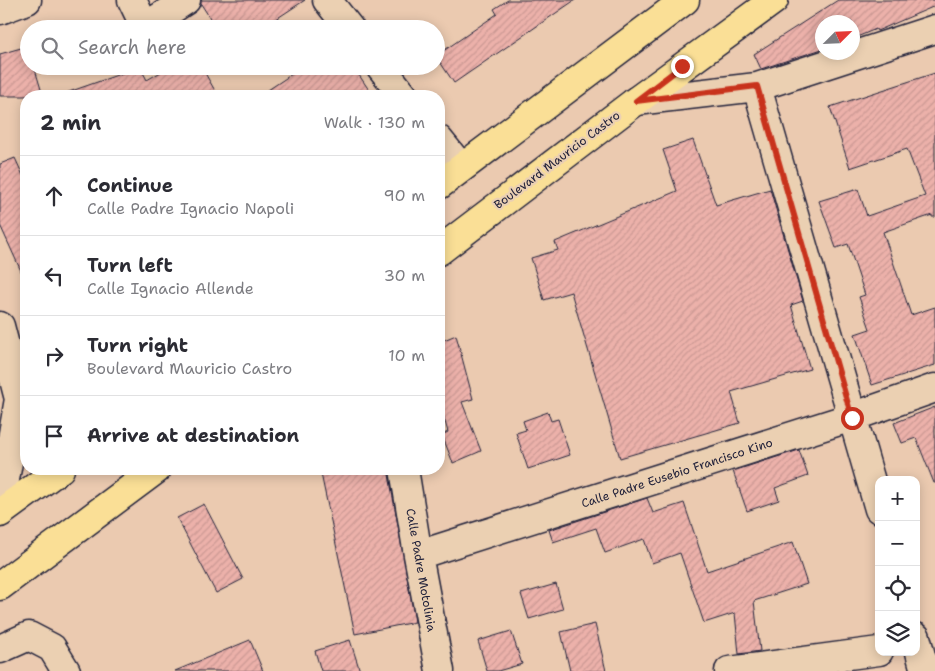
<!DOCTYPE html>
<meta charset="utf-8">
<style>
:root{--surface:#fff;--page:#f7f7f7;--text:#2b2b33;--muted:#7c7c81;--line:#e1e1e2}
body{margin:0;font-family:"Shantell Sans",sans-serif;background:var(--page);color:var(--text)}
.controls{position:absolute;right:15px;bottom:15px;display:grid;overflow:hidden;border-radius:10px;box-shadow:0 2px 12px #0003}
.controls button{width:45px;height:45px;display:grid;place-items:center;padding:0;border:0;border-bottom:1px solid var(--line);background:var(--surface);color:var(--text);font:25px sans-serif}
.compass{position:absolute;left:815px;top:15px;width:45px;height:45px;border-radius:50%;background:var(--surface);box-shadow:0 2px 12px #0003;rotate:66deg}
.stop{position:absolute;width:15px;height:15px;margin:-11px;border:4px solid #c8321e;border-radius:50%;background:#fff}
.stop.end{background:#c8321e;border-color:#fff;box-shadow:0 1px 5px #0008}
.list{margin:0;padding:0;list-style:none}
h2{display:flex;justify-content:space-between;align-items:center;height:65px;margin:0;padding:0 20px;font-size:21px}
h2 small{font-size:16px;font-weight:400;color:var(--muted)}
.list li{display:grid;grid-template-columns:32px 1fr auto;gap:15px;align-items:center;box-sizing:border-box;height:80px;padding:0 20px;border-top:1px solid var(--line)}
.list b{display:block;font-size:19px;white-space:nowrap}
.list p{margin:0;font-size:16px;white-space:nowrap;color:var(--muted)}
.list em{font-size:16px;font-style:normal;color:var(--muted)}
.icon{flex:none;width:28px;height:28px;fill:none;stroke:currentColor;stroke-width:2;stroke-linecap:round;stroke-linejoin:round}
.map{position:relative;flex:none;width:935px;height:671px;overflow:hidden}
.search{position:absolute;background:var(--surface);box-shadow:0 2px 12px #0003;left:20px;top:20px;width:425px;height:55px;display:flex;align-items:center;gap:12px;box-sizing:border-box;padding:0 18px;border-radius:28px;color:var(--muted);font-size:19px}
.panel{position:absolute;background:var(--surface);box-shadow:0 2px 12px #0003;left:20px;top:90px;width:425px;height:385px;border-radius:20px}
.map>svg:first-child{display:block}
.building{fill:url(#building-hatch);stroke:#22223b}
.lines{fill:none;stroke-linecap:round;stroke-linejoin:round}
.minor-casing{stroke:#22223b;stroke-width:31}
.major-casing{stroke:#22223b;stroke-width:31}
.minor{stroke:#ebd0b2;stroke-width:28}
.major{stroke:#fadf96;stroke-width:28}
.route{stroke:#c8321e;stroke-width:6}
.labels{text-anchor:middle;stroke-width:4.5;stroke-linejoin:round;paint-order:stroke}
.street-label{font-size:12px;fill:#22223b;stroke:#ebd0b2}
</style>
<div class="map">
<svg width="935" height="671" viewBox="0 0 935 671">
<defs>
<pattern id="building-hatch" width="6" height="6" patternUnits="userSpaceOnUse" patternTransform="scale(1.25)"><rect width="6" height="6" fill="#ecb1aa"/><path d="M-1 1l2-2M0 6l6-6M5 7l2-2" fill="none" stroke="#ca9893"/></pattern>
</defs>
<rect width="100%" height="100%" fill="#ebcab0"/>
<filter id="ink" filterUnits="userSpaceOnUse"><feTurbulence type="fractalNoise" baseFrequency=".02" numOctaves="2"/><feDisplacementMap in="SourceGraphic" scale="10" xChannelSelector="R" yChannelSelector="G"/><feConvolveMatrix kernelMatrix="1 2 1 2 8 2 1 2 1" color-interpolation-filters="sRGB"/></filter>
<g filter="url(#ink)">
<path class="building" d="M201,0H305L261,29H217L201,4Z
M508,0H575L454,83L436,56L497,14L494,9Z
M838,0H935V6L877,31L876,29L852,39V22H822V49L761,69L754,54Z
M28,46L29,66H34L43,96H0V54Z
M171,66H201L218,96H66V93L140,67L147,80Z
M304,66H353L373,96H259Z
M935,73V217H932V215L883,232L911,315L935,307V365L872,385L855,334L870,329L859,297L865,295L848,244L836,248L819,201L858,189L867,216L925,196L907,149L850,168L830,107Z
M693,140L716,205L770,189L803,301L791,305L810,369L731,392L740,423L620,458L571,292L544,300L531,258L558,250L555,242L677,191L663,150Z
M15,158L26,182V282L0,225V164Z
M456,335L473,399L462,402L481,451L453,463L442,435L448,432L441,408H439V342Z
M935,407V483H934L916,438L902,443L894,423Z
M548,412L551,421L558,419L570,455L528,469L516,433L526,430L523,421Z
M799,450L808,476L775,488L779,500L747,511L733,471Z
M320,469H388L415,622L355,634Z
M647,498L653,513L684,503L707,571L793,542L807,584L754,601L760,651L739,654L735,613L704,623L680,553L652,563L644,539L605,553L596,528L553,542L549,530Z
M204,504L243,579L216,593L177,518Z
M556,584L563,609L529,619L521,594Z
M595,624L606,671H570L561,632Z
M511,631L522,664L498,671H487L478,641Z
M250,640L263,671H175Z
M350,640L360,671H321L315,651Z"/>
<g class="lines">
<defs>
<path id="minor" d="M132,0L145,27L186,0
M327,0L350,29
M0,10L27,0
M380,66L404,96
M757,87L879,509
M636,101L757,87L935,29
M439,140L461,167
M0,326L19,399L0,508
M404,469L418,555L440,671
M418,555L852,417L935,388
M916,637L925,671
M0,649L29,636L52,648L66,671
M729,671L879,651"/>
<path id="major" d="M439,185L685,0
M439,251L636,101L774,0
M0,513L60,469
M0,586L157,469"/>
</defs>
<use href="#minor" class="minor-casing"/>
<use href="#major" class="major-casing"/>
<use href="#minor" class="minor"/>
<use href="#major" class="major"/>
</g>
</g>
<g class="lines" filter="url(#ink)">
<path class="route" d="M682,66L636,101L757,86L852,418"/>
</g>
<g class="labels">
<g class="street-label">
<text transform="translate(557 160) rotate(-37)" y="4">Boulevard Mauricio Castro</text>
<text transform="translate(677 473) rotate(-18)" y="4">Calle Padre Eusebio Francisco Kino</text>
<text transform="translate(421 570) rotate(80)" y="4">Calle Padre Motolinia</text>
</g>
</g>
</svg>
<div class="controls">
<button>+</button>
<button>−</button>
<button><svg class="icon" aria-label="locate" viewBox="0 0 24 24"><circle cx="12" cy="12" r="6"/><path d="M12 2v4M12 18v4M2 12h4M18 12h4"/></svg></button>
<button><svg class="icon" aria-label="layers" viewBox="0 0 24 24"><path d="M12 4l9 5-9 5-9-5zM3 14l9 5 9-5"/></svg></button>
</div>
<svg class="compass" viewBox="-18 -18 36 36"><path d="M0-13l5 13h-10z" fill="#e53935"/><path d="M0 13l5-13h-10z" fill="#7c7c81"/></svg>
<div class="stop" style="left:852px;top:418px"></div>
<div class="stop end" style="left:682px;top:66px"></div>
<div class="search"><svg class="icon" aria-label="search" viewBox="0 0 24 24"><circle cx="10" cy="10" r="6"/><path d="M15 15l6 6"/></svg>Search here</div>
<section class="panel">
<h2>2 min<small>Walk · 130 m</small></h2>
<ul class="list">
<li><svg class="icon" aria-label="ahead" viewBox="0 0 24 24"><path d="M12 20V5M6 11l6-6 6 6"/></svg><div><b>Continue</b><p>Calle Padre Ignacio Napoli</p></div><em>90 m</em></li>
<li><svg class="icon" aria-label="left" viewBox="0 0 24 24"><path d="M17 20v-9H6M10 6l-5 5 5 5"/></svg><div><b>Turn left</b><p>Calle Ignacio Allende</p></div><em>30 m</em></li>
<li><svg class="icon" aria-label="right" viewBox="0 0 24 24"><path d="M7 20v-9h11M14 6l5 5-5 5"/></svg><div><b>Turn right</b><p>Boulevard Mauricio Castro</p></div><em>10 m</em></li>
<li><svg class="icon" aria-label="arrive" viewBox="0 0 24 24"><path d="M6 21V4h12l-3 4 3 4H6"/></svg><div><b>Arrive at destination</b></div></li>
</ul>
</section>
</div>
